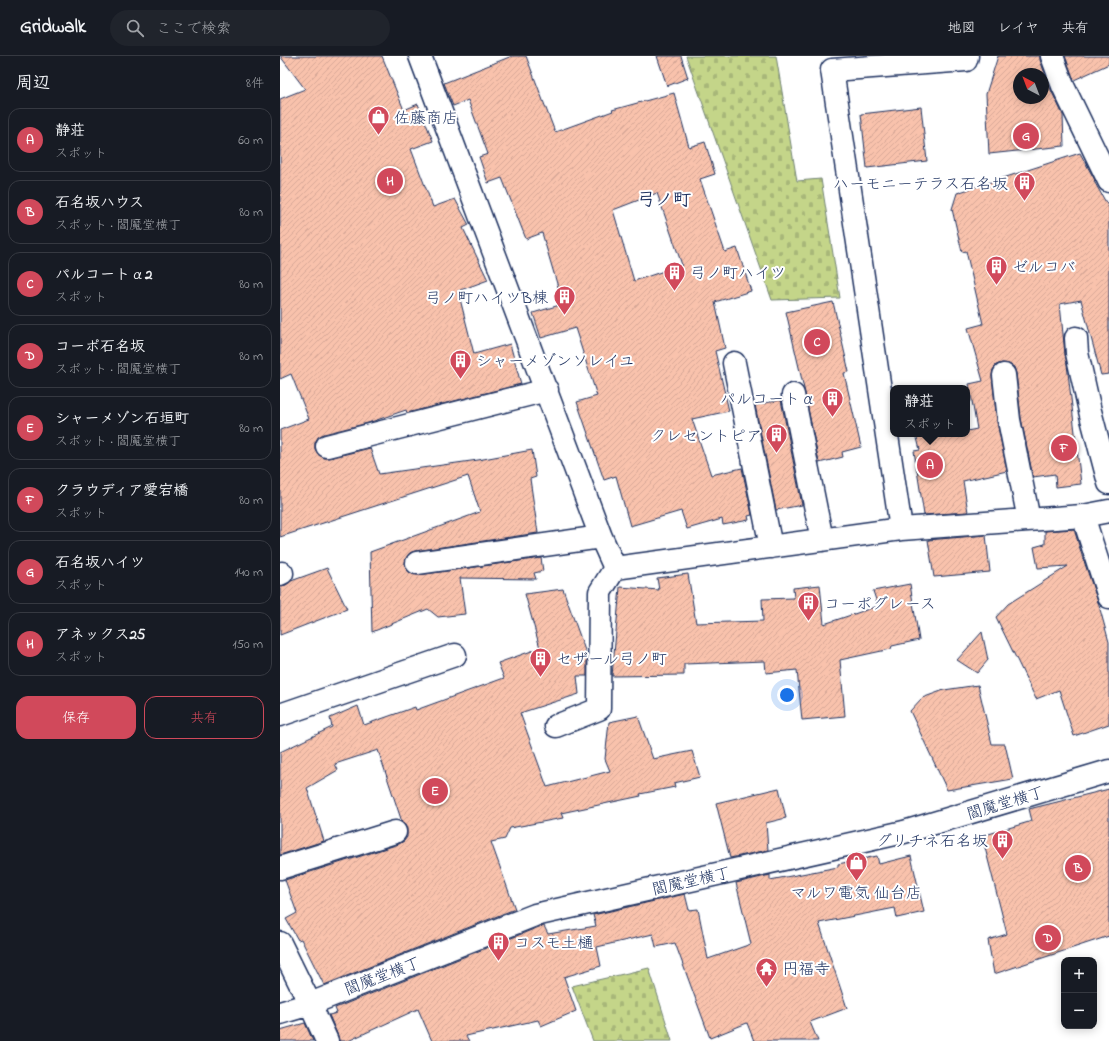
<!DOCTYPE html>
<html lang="ja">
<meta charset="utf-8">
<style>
:root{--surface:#171b24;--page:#20242c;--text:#f1f3f6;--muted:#9ea1a6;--line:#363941;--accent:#d1495b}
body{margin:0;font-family:"Indie Flower","Klee One",sans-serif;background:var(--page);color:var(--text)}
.controls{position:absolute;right:12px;bottom:12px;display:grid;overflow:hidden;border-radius:8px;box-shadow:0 2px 10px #0003}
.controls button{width:36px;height:36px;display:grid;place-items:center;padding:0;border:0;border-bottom:1px solid var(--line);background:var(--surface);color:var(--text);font:20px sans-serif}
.compass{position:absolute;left:733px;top:12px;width:36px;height:36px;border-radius:50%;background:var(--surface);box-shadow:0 2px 10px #0003;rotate:318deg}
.you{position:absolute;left:507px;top:639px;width:14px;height:14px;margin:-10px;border:3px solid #fff;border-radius:50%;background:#1a73e8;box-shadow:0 0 0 6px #1a73e833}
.badge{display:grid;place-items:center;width:26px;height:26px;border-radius:50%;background:var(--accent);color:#fff;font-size:13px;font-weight:700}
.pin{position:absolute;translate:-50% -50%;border:2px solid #fff;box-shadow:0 1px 4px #0006}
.popup{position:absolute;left:610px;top:329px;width:80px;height:52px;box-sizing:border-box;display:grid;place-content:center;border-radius:8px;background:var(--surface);filter:drop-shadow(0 1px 3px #0005);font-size:13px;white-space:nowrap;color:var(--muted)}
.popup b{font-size:15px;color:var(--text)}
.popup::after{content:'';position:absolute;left:50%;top:100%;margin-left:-8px;border:8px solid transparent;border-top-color:var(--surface)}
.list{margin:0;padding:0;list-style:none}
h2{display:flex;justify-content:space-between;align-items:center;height:52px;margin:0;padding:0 16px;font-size:17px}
h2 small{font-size:13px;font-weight:400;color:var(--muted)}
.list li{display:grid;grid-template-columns:26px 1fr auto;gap:12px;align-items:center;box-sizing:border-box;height:64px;margin:0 8px 8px;padding:0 8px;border:1px solid var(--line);border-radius:12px}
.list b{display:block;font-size:15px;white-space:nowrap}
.list p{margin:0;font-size:13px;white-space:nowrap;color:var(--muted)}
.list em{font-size:13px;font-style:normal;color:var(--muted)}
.actions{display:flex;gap:8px;padding:12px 16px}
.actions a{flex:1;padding:9px 0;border:1px solid var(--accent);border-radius:12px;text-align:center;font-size:14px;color:var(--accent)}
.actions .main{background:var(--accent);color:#fff}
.icon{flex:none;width:22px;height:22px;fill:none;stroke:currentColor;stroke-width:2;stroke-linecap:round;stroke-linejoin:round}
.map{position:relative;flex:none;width:829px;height:985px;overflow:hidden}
header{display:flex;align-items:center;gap:24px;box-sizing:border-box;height:56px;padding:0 20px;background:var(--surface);border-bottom:1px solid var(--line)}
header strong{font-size:19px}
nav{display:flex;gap:22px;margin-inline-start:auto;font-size:14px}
.search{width:280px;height:36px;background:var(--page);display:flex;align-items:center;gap:10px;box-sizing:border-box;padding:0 14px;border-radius:22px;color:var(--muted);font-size:15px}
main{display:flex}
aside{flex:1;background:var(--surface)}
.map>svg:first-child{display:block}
.cemetery{fill:url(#cemetery-stones);stroke:#708274}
.building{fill:url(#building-hatch);stroke:#1b2f5e;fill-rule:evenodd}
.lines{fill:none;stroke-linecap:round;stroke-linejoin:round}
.minor-casing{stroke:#1b2f5e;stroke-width:25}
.minor{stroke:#fff;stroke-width:22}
.labels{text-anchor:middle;stroke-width:4;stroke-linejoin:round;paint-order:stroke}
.poi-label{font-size:16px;fill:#1b2f5e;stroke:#fff;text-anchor:start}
.street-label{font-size:16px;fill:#1b2f5e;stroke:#fff}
.quarter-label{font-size:18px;font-weight:bold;fill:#1b2f5e;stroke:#fff}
</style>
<header>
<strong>Gridwalk</strong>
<div class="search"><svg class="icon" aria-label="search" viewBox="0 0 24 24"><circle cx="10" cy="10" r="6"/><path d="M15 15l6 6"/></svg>ここで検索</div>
<nav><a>地図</a><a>レイヤ</a><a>共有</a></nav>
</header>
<main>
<aside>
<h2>周辺<small>8件</small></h2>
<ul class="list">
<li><span class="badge">A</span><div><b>静荘</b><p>スポット</p></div><em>60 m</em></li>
<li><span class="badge">B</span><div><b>石名坂ハウス</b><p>スポット · 閻魔堂横丁</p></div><em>80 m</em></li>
<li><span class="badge">C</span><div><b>パルコートα2</b><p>スポット</p></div><em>80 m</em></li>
<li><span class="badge">D</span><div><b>コーポ石名坂</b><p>スポット · 閻魔堂横丁</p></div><em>80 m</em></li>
<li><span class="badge">E</span><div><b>シャーメゾン石垣町</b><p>スポット · 閻魔堂横丁</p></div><em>80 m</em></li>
<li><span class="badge">F</span><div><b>クラウディア愛宕橋</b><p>スポット</p></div><em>80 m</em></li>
<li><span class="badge">G</span><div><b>石名坂ハイツ</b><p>スポット</p></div><em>140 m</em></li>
<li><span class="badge">H</span><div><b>アネックス25</b><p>スポット</p></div><em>150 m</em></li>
</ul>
<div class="actions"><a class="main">保存</a><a>共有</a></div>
</aside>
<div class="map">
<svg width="829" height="985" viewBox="0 0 829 985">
<defs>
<pattern id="cemetery-stones" width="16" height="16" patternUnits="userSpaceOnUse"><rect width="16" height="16" fill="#c4d589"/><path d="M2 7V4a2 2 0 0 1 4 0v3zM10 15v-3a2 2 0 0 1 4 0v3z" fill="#a8b779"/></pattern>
<pattern id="building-hatch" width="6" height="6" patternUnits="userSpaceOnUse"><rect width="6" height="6" fill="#f9c2ac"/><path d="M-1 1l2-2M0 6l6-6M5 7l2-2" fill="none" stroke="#d5a796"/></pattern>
</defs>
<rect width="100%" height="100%" fill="#fff"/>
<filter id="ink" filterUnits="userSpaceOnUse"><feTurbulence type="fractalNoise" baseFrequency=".025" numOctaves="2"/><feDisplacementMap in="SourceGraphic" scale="8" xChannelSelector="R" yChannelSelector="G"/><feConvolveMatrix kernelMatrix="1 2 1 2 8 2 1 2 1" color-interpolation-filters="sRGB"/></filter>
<g filter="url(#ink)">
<path class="cemetery" d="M406,0H496L517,125L541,123L560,242L492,244Z
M369,912L392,985H313L292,930Z"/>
<path class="building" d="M0,0H102L124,54L138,48L153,85L131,93L153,151L175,143L189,169L183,172L208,224L178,235L194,298L230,288L241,328L127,357L126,354L88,367L44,378L38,381L35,387V393L38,398L44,402H50L90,392L99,418L198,404L252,394L256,421L250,423L258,477L135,495L130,497L126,502L125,508L127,514L132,518L138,519L261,502L263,515L254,517L256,523L180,522L185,558L158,561L148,553L92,576L90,496L200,456L188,420L0,481V374L29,363L11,318L0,323V43L25,33Z
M232,0H246L275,76L333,55L332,54L394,37L409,91L425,86L435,118L420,123L445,196L457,192L471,235L435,246L445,292L435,295L449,355L412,363L431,419L462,412L472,459L468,460L469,464L443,469L442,463L407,473L401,455L350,470L336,420L324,424L297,346L317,340L295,272L261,282L253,257L283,248L262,177L246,183L222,122L208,127L199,101L208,98L188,44L173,50L164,27ZM377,137L402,209L354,225L333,154Z
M377,0H401L408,22L387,30Z
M718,0H760V4L771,34L783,59L784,90L709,98L706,38ZM739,18H763V42H739Z
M785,0H829V8L794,24Z
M641,51L647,105L587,112L581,58Z
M800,97L811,117L815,124L814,125L829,152V318L821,319L801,244L780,248L785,298L787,308L801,428L776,431L775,418L753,421L741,362L736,317L734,311L729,308L722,307L716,309L713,314L712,320L717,366L727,415L683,425L688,456L644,459L634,395L640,394L636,378H687V375L697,373L689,328L703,325L688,272L703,268L686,195L682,196L672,153L677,137Z
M553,246L569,316L564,317L581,391L562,396L563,401L539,407L525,337L506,256Z
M501,344L522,449L496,454L475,349Z
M794,473L804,506V505L818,546L829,586V668L794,680L779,634L756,643L716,561L728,548L788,510L758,512L754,491L765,488V475Z
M706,479L710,516L654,521L648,484Z
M47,512L67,553L0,579V530L6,529L11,525Z
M408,518L416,567L483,565L482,543L514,542L513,532L540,529L544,568L598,550L593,535L630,528L639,584L612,590L611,593L560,604L565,660L522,664L517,614L486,617L485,605L404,608V619L332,620L340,531L379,534L377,522Z
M283,533L307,600V620H297L299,638L240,657L267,731L330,715L325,703L329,666L358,660L373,703L412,695L420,721L394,727L395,731L360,738L361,740L281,757L283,762L230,772L225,783L211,786L235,853L44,929L21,883L18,884L6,863L17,857L5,824L119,788L124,785L127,781V773L124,767L122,766L98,694L55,708L58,714L27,732L44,785L0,799V696L52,671L50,662L78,650L84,669L135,651L136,654L224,622L218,607L260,592L245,538Z
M702,576L708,604L697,617L677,604Z
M698,629L712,688H725L733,723L667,734L630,655L642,642L664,634Z
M499,732L506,762L486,767L488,794L450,802L436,747Z
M829,733V880L714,918L708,884L727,878L702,780L752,765L749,753Z
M597,800L599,808L631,800L644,856L617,862L615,852L539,867L567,952L530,966L538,985H474L467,967L430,982L395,887L376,891L373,878L317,891L321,910L284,921L296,955L261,970L258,964L186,980L189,985H152L138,953L68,985H59L58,980L49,959L57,957L55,952L259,871L264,870L268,878L316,870L313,859L405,838L409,854L418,853L428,903L471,888L456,827L490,819V824L558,811V808Z
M25,967L33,985H0V974Z"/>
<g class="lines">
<defs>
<path id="minor" d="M140,0L321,481L335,512L621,473L803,460L829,455
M772,0L783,30L829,125
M796,282L797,297L810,355L829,427
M454,307L491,491
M724,319L729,364L749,464
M513,339L542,484
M47,390L267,334
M803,460L829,541
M621,473L552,14L686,4L687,0
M137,507L321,481
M0,518L2,517
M0,659L175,599
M276,670L319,653L320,536L335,512
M0,812L115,776
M0,887L30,948L47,985
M0,957L30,948L255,859L624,776L829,715"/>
</defs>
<use href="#minor" class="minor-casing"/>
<use href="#minor" class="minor"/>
</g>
</g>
<defs>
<symbol id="shop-pin" viewBox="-11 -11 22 30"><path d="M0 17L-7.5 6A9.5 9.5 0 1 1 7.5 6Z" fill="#d1495b" stroke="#fff"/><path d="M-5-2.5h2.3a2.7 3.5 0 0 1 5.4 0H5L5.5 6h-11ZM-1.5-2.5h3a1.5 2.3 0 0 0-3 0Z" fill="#fff"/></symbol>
<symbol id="building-pin" viewBox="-11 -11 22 30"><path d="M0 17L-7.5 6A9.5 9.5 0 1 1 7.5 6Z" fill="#d1495b" stroke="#fff"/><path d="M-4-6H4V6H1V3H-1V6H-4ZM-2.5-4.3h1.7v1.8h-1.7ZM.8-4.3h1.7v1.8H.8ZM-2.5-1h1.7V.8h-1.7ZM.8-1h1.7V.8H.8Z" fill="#fff"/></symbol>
<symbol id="temple-pin" viewBox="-11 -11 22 30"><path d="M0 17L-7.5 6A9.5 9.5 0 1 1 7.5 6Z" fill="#d1495b" stroke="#fff"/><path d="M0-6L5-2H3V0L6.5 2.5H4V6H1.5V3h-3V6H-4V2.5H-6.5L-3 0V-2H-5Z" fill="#fff"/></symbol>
</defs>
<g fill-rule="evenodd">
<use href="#shop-pin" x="86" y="48" width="25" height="34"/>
<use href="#building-pin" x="732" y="114" width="25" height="34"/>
<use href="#building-pin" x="704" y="198" width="25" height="34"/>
<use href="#building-pin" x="382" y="204" width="25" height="34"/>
<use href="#building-pin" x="272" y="228" width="25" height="34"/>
<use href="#building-pin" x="168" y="292" width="25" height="34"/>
<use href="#building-pin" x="540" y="330" width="25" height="34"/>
<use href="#building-pin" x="484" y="366" width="25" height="34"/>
<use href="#building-pin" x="516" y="534" width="25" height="34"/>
<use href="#building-pin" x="248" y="590" width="25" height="34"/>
<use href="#building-pin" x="710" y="772" width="25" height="34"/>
<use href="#shop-pin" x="564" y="794" width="25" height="34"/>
<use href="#building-pin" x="206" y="874" width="25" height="34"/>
<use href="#temple-pin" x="474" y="900" width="25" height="34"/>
</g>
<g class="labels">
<g class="poi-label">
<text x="114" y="67">佐藤商店</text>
<text x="728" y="133" text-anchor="end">ハーモニーテラス石名坂</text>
<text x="732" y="216">ゼルコバ</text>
<text x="410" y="222">弓ノ町ハイツ</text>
<text x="268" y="247" text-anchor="end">弓ノ町ハイツB棟</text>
<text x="196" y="310">シャーメゾンソレイユ</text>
<text x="536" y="348" text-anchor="end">パルコートα</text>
<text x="482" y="385" text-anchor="end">クレセントピア</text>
<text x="544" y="553">コーポグレース</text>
<text x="276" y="608">セザール弓ノ町</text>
<text x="708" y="790" text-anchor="end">グリチネ石名坂</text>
<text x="576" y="842" text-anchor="middle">マルワ電気 仙台店</text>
<text x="234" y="892">コスモ土樋</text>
<text x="502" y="918">円福寺</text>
</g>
<g class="street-label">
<text transform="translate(725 746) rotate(-17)" y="6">閻魔堂横丁</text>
<text transform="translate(411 824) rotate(-13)" y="6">閻魔堂横丁</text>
<text transform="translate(102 919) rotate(-21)" y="6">閻魔堂横丁</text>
</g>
<g class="quarter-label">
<text x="384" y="149">弓ノ町</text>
</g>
</g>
</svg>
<div class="controls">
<button>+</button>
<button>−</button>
</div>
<svg class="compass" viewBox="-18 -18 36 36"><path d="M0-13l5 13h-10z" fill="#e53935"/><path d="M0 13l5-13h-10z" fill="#9ea1a6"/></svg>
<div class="you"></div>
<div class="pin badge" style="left:650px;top:409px">A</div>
<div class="popup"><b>静荘</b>スポット</div>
<div class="pin badge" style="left:798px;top:812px">B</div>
<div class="pin badge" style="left:537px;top:286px">C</div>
<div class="pin badge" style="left:768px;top:882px">D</div>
<div class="pin badge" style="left:155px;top:735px">E</div>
<div class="pin badge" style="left:784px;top:392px">F</div>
<div class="pin badge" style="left:746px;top:80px">G</div>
<div class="pin badge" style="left:110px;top:125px">H</div>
</div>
</main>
